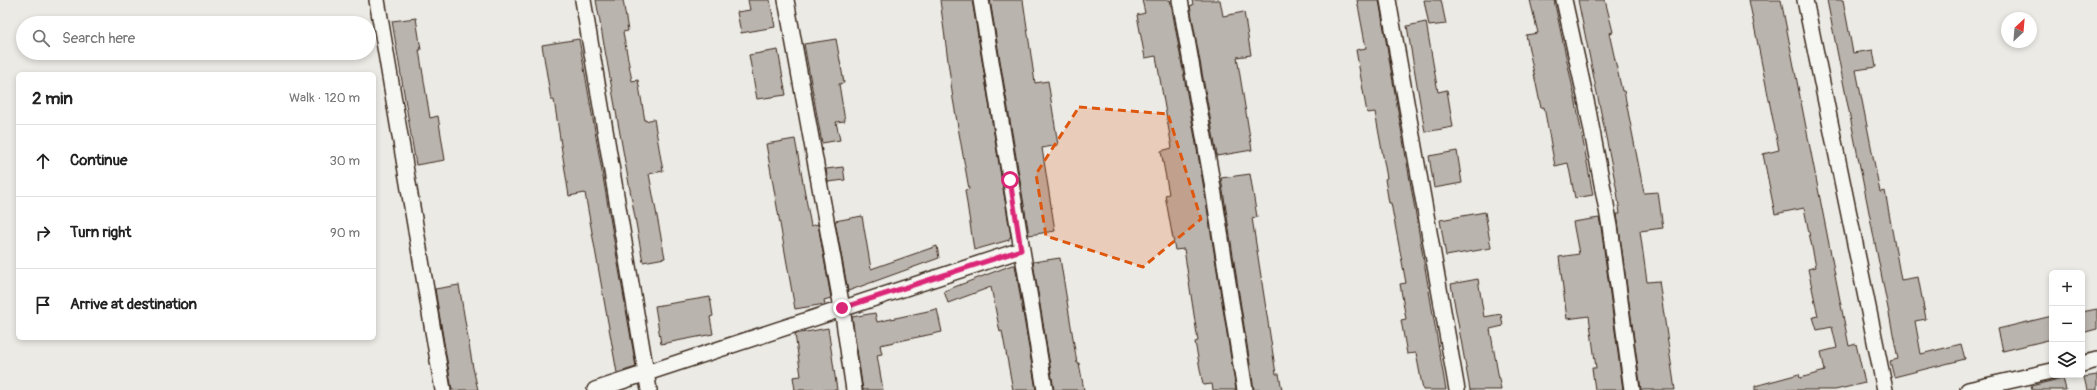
<!DOCTYPE html>
<meta charset="utf-8">
<style>
:root{--surface:#fff;--page:#f2f2f2;--text:#222;--muted:#767676;--line:#e0e0e0}
body{margin:0;font-family:Pangolin,sans-serif;background:var(--page);color:var(--text)}
.controls{position:absolute;right:12px;bottom:12px;display:grid;overflow:hidden;border-radius:6px;box-shadow:0 2px 6px #0003}
.controls button{width:36px;height:36px;display:grid;place-items:center;padding:0;border:0;border-bottom:1px solid var(--line);background:var(--surface);color:var(--text);font:20px sans-serif}
.compass{position:absolute;left:2001px;top:12px;width:36px;height:36px;border-radius:50%;background:var(--surface);box-shadow:0 2px 6px #0003;rotate:26deg}
.stop{position:absolute;width:12px;height:12px;margin:-9px;border:3px solid #db2777;border-radius:50%;background:#fff}
.stop.end{background:#db2777;border-color:#fff;box-shadow:0 1px 4px #0008}
.list{margin:0;padding:0;list-style:none}
h2{display:flex;justify-content:space-between;align-items:center;height:52px;margin:0;padding:0 16px;font-size:17px}
h2 small{font-size:13px;font-weight:400;color:var(--muted)}
.list li{display:grid;grid-template-columns:26px 1fr auto;gap:12px;align-items:center;box-sizing:border-box;height:72px;padding:0 16px;border-top:1px solid var(--line)}
.list b{display:block;font-size:15px;white-space:nowrap}
.list em{font-size:13px;font-style:normal;color:var(--muted)}
.icon{flex:none;width:22px;height:22px;fill:none;stroke:currentColor;stroke-width:2;stroke-linecap:round;stroke-linejoin:round}
.map{position:relative;flex:none;width:2097px;height:390px;overflow:hidden}
.search{position:absolute;background:var(--surface);box-shadow:0 2px 6px #0003;left:16px;top:16px;width:360px;height:44px;display:flex;align-items:center;gap:10px;box-sizing:border-box;padding:0 14px;border-radius:22px;color:var(--muted);font-size:15px}
.panel{position:absolute;background:var(--surface);box-shadow:0 2px 6px #0003;left:16px;top:72px;width:360px;height:268px;border-radius:6px}
.map>svg:first-child{display:block}
.building{fill:#bab4ae;stroke:#3b2a1e}
.lines{fill:none;stroke-linecap:round;stroke-linejoin:round}
.street-casing{stroke:#3b2a1e;stroke-width:18}
.street{stroke:#f6f6f2;stroke-width:15}
.route{stroke:#db2777;stroke-width:5}
.marked{fill:#df570d;fill-opacity:0.2;stroke:#df570d;stroke-width:3;stroke-dasharray:8 5;stroke-linejoin:round}
</style>
<div class="map">
<svg width="2097" height="390" viewBox="0 0 2097 390">
<rect width="100%" height="100%" fill="#ebeae5"/>
<filter id="ink" filterUnits="userSpaceOnUse"><feTurbulence type="fractalNoise" baseFrequency=".025" numOctaves="2"/><feDisplacementMap in="SourceGraphic" scale="8" xChannelSelector="R" yChannelSelector="G"/><feConvolveMatrix kernelMatrix="1 2 1 2 8 2 1 2 1" color-interpolation-filters="sRGB"/></filter>
<g filter="url(#ink)">
<path class="building" d="M596,0H623L628,31L623,32L632,81L638,80L645,121L654,119L663,171L649,174L665,258L643,262Z
M748,0H770L775,27L741,33L737,12L750,10Z
M940,0H972L1011,237L1009,238V240L974,250L965,190L969,189L953,99Z
M990,0H1023L1035,83L1048,81L1058,145L1042,148L1055,231L1029,235Z
M1142,0H1170L1172,9L1203,183L1236,390H1213L1212,384L1203,385L1195,342L1198,341L1184,249L1175,250L1165,195L1169,194L1161,151L1172,148L1156,56L1145,58L1137,15L1145,13Z
M1192,0H1220L1223,16L1244,12L1251,55L1237,57L1252,150L1217,156L1190,6L1193,5Z
M1357,0H1379L1446,390H1423L1416,353L1407,354L1401,320L1406,319L1400,284L1406,283L1391,203H1389L1385,179L1387,178L1375,112L1367,113L1356,50L1366,48Z
M1424,0H1441L1446,24L1429,26Z
M1530,0H1554L1576,103L1593,195L1575,198L1568,163L1555,166L1544,107L1541,108L1526,35L1538,33Z
M1578,0H1605L1613,32L1609,33L1622,91H1624L1644,193L1658,192L1663,228L1640,231L1647,282L1659,281L1675,390H1641L1617,214H1620L1617,191Z
M1749,0H1781L1849,346L1856,344L1865,383L1835,390H1755V386L1799,374L1800,378L1825,371L1821,352L1837,348L1832,327L1817,330L1813,317L1818,316L1808,269L1816,267L1804,208L1775,214L1763,154L1779,150Z
M1827,0H1843L1853,53L1873,50L1876,67L1856,70L1880,192L1885,191L1901,280L1918,277L1926,319L1915,321L1921,354L1961,344L1965,359L1894,377L1890,361L1898,359Z
M416,18L421,50H419L430,118L438,116L445,160L416,165L392,21Z
M1426,22L1438,92L1447,90L1453,127L1425,132L1407,26Z
M579,39L636,367L617,373L585,193L569,196L554,100H551L542,45Z
M836,39L844,83L839,84L845,121L836,122L840,140L822,143L804,44Z
M778,50L786,95L757,99L749,55Z
M795,139L811,226L818,224L831,298L824,300L825,304L795,309L766,144Z
M1457,151L1462,183L1434,188L1429,156Z
M843,167L845,180L828,182L826,169Z
M1250,174L1257,217L1252,218L1276,374H1279L1282,390H1254L1221,178Z
M1485,212L1491,248L1446,256L1440,220Z
M862,216L871,269L937,246L939,258L848,291L835,221Z
M1599,218L1601,227L1623,390H1595L1592,368H1596L1589,316L1567,319L1559,257L1579,254L1573,222Z
M1060,258L1077,363H1079L1084,390H1054L1033,262Z
M1012,265H1015L1036,390H1013L1002,331L1000,332L991,287L948,303L944,291Z
M1478,279L1484,317L1501,314L1503,326L1490,329L1501,390H1470L1451,284Z
M459,285L473,368L478,390H452L435,289Z
M710,297L713,316L710,317L713,334L661,344L655,306Z
M937,309L942,332L880,345L882,354L877,355L883,390H863L852,317L875,313L877,322Z
M2097,309V329L2082,333V312Z
M2052,316V339L2003,351L1998,329Z
M828,328L837,390H795L793,377L801,376L795,334Z
M2097,375V390H2087L2084,377Z
M2063,378L2066,390H2032L2031,386Z"/>
<g class="lines">
<defs>
<path id="street" d="M377,0L443,390
M583,0L649,390
M786,0L842,308L854,390
M981,0L1045,390
M1180,0L1212,182L1245,390
M1388,0L1457,390
M1564,0L1587,105L1610,226L1632,390
M1805,0L1885,390
M2082,364L2097,360
M595,390L1021,250
M1968,390L2052,371"/>
</defs>
<use href="#street" class="street-casing"/>
<use href="#street" class="street"/>
</g>
</g>
<g class="lines" filter="url(#ink)">
<path class="route" d="M842,308L1021,250L1010,180"/>
</g>
<path class="marked" d="M1079,107L1168,114L1201,219L1143,267L1046,236L1036,174Z"/>
</svg>
<div class="controls">
<button>+</button>
<button>−</button>
<button><svg class="icon" aria-label="layers" viewBox="0 0 24 24"><path d="M12 4l9 5-9 5-9-5zM3 14l9 5 9-5"/></svg></button>
</div>
<svg class="compass" viewBox="-18 -18 36 36"><path d="M0-13l5 13h-10z" fill="#e53935"/><path d="M0 13l5-13h-10z" fill="#767676"/></svg>
<div class="stop" style="left:1010px;top:180px"></div>
<div class="stop end" style="left:842px;top:308px"></div>
<div class="search"><svg class="icon" aria-label="search" viewBox="0 0 24 24"><circle cx="10" cy="10" r="6"/><path d="M15 15l6 6"/></svg>Search here</div>
<section class="panel">
<h2>2 min<small>Walk · 120 m</small></h2>
<ul class="list">
<li><svg class="icon" aria-label="ahead" viewBox="0 0 24 24"><path d="M12 20V5M6 11l6-6 6 6"/></svg><div><b>Continue</b></div><em>30 m</em></li>
<li><svg class="icon" aria-label="right" viewBox="0 0 24 24"><path d="M7 20v-9h11M14 6l5 5-5 5"/></svg><div><b>Turn right</b></div><em>90 m</em></li>
<li><svg class="icon" aria-label="arrive" viewBox="0 0 24 24"><path d="M6 21V4h12l-3 4 3 4H6"/></svg><div><b>Arrive at destination</b></div></li>
</ul>
</section>
</div>
